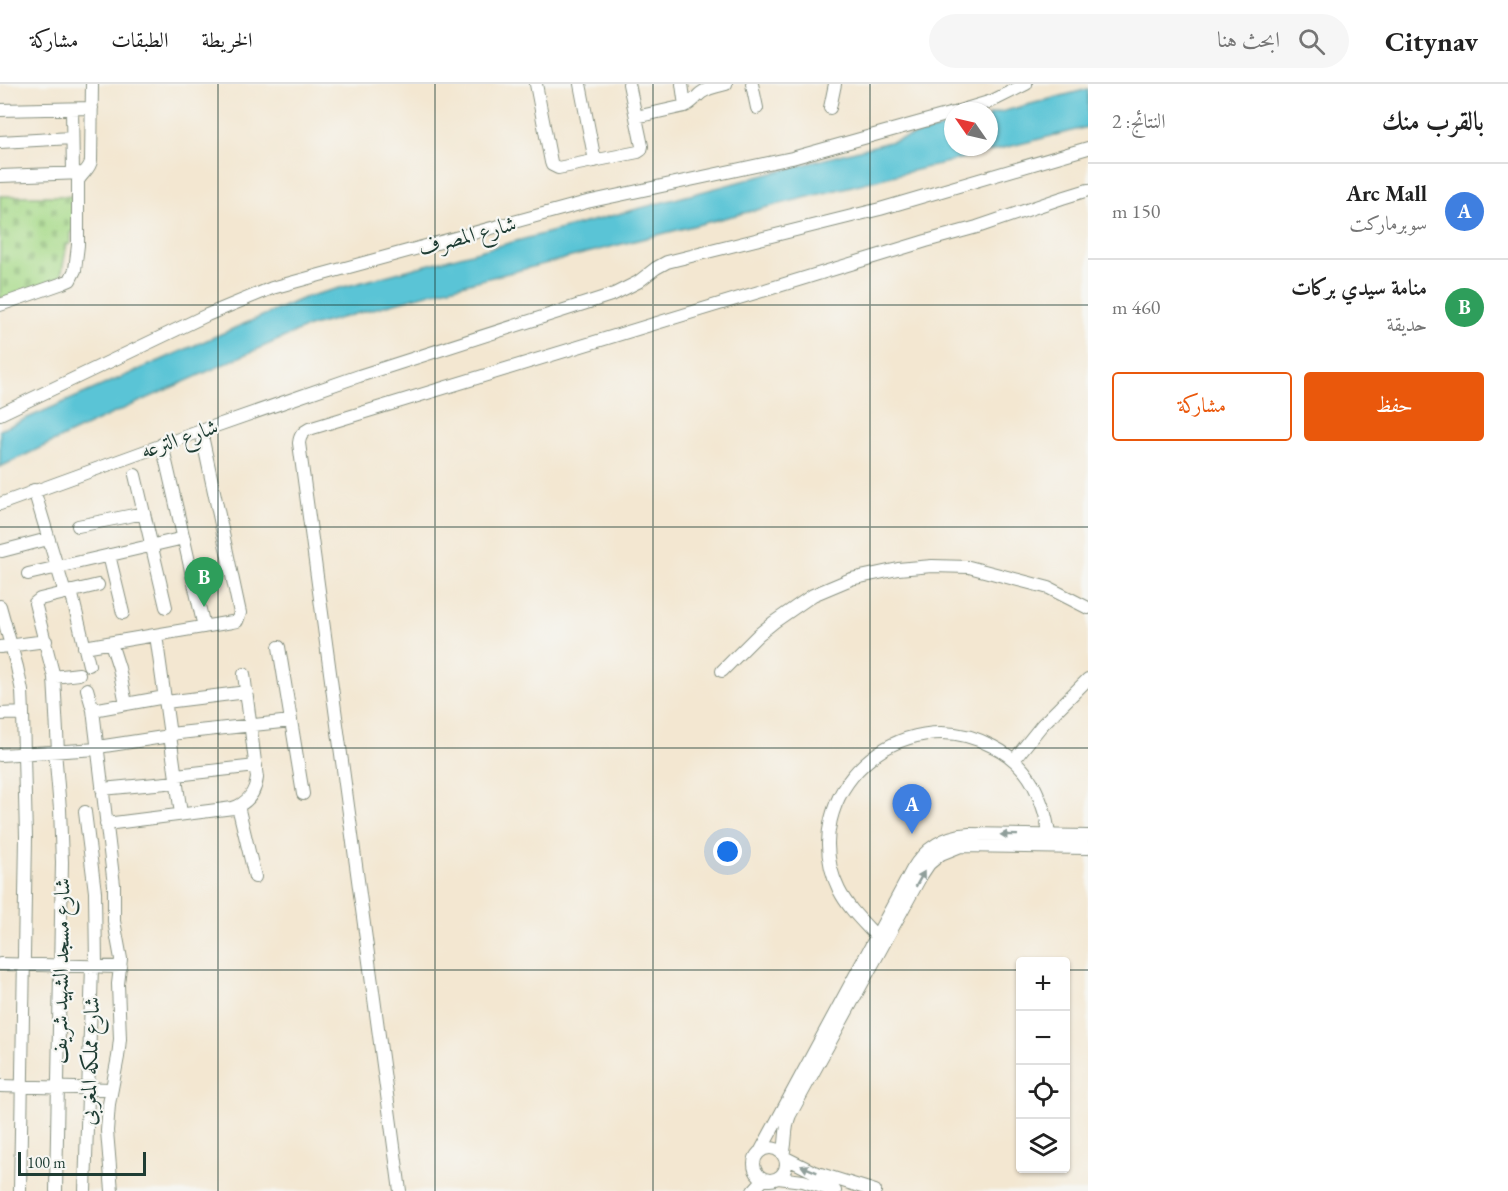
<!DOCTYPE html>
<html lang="ar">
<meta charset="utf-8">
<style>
:root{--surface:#fff;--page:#f6f6f6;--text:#222;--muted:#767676;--line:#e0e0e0;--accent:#ea580c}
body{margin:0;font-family:"EB Garamond",Amiri,serif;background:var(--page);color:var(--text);direction:rtl}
.controls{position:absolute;right:18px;bottom:18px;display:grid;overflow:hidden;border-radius:6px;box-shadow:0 2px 4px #0004}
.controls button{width:54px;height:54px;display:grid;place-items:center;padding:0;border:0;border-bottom:2px solid var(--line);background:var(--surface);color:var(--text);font:30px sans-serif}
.compass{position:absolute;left:944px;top:18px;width:54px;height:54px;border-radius:50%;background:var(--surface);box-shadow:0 2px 4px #0004;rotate:304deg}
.scale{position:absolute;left:18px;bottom:15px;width:128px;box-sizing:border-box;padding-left:6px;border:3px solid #1f3d34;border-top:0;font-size:16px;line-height:21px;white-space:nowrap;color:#1f3d34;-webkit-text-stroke:4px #f6f6f2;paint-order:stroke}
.you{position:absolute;left:728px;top:768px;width:21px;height:21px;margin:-15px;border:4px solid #fff;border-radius:50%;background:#1a73e8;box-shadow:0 0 0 9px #1a73e833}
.badge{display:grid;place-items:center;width:39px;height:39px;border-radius:50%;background:var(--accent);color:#fff;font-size:20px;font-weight:700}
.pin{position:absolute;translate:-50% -50px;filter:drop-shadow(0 2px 3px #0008)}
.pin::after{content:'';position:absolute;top:32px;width:21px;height:18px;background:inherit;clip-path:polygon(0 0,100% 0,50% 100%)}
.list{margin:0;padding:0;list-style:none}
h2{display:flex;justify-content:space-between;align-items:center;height:78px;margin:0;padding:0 24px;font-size:26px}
h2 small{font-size:20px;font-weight:400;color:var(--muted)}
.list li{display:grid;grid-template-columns:39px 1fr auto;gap:18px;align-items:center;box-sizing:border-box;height:96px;padding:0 24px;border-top:2px solid var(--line)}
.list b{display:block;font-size:22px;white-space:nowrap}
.list p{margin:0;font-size:20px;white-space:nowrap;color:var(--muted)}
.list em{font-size:20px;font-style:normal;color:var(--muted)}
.actions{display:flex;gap:12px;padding:18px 24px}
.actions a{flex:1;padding:14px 0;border:2px solid var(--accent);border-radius:6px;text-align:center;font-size:21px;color:var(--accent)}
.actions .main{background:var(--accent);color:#fff}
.icon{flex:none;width:33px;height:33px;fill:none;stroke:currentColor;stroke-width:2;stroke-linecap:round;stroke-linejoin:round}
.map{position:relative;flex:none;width:1088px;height:1107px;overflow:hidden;direction:ltr}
header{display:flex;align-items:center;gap:36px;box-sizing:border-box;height:84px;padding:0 30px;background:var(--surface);border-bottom:2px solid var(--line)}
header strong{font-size:28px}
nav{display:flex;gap:33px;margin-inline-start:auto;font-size:21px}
.search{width:420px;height:54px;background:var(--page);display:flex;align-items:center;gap:15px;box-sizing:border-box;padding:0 21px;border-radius:33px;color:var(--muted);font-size:22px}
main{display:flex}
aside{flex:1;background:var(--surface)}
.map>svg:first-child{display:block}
.cemetery{fill:url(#cemetery-stones);stroke:#638c5e;stroke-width:1.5}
.water{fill:#5ac4d6;stroke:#3c8085;stroke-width:1.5}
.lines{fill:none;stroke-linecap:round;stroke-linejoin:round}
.minor-casing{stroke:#899282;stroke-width:14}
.minor{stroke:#fff;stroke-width:12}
.oneway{fill:#8f9e9a}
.grid{fill:none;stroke:#1f3d34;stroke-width:1.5;stroke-opacity:0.55}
.labels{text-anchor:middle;stroke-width:4.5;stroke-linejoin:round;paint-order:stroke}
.street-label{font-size:22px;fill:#1f3d34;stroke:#f6f6f2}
</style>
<header>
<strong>Citynav</strong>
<div class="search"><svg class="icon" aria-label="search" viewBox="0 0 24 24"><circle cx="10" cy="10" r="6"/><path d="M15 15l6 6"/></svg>ابحث هنا</div>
<nav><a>الخريطة</a><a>الطبقات</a><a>مشاركة</a></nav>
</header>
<main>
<aside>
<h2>بالقرب منك<small>النتائج: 2</small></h2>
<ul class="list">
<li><span class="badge" style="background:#3f7fe0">A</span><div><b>Arc Mall</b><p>سوبرماركت</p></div><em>150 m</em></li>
<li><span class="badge" style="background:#2e9e5b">B</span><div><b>منامة سيدي بركات</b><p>حديقة</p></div><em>460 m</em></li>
</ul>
<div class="actions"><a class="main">حفظ</a><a>مشاركة</a></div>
</aside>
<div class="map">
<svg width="1088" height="1107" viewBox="0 0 1088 1107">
<defs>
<pattern id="cemetery-stones" width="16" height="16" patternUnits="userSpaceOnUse" patternTransform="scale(1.5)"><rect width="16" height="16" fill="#a7da89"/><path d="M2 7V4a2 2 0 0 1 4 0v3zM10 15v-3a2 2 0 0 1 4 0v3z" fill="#8fbc77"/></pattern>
</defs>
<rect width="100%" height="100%" fill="#f6f6f2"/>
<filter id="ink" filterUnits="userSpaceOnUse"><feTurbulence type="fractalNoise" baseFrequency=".0167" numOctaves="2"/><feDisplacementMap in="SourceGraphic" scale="12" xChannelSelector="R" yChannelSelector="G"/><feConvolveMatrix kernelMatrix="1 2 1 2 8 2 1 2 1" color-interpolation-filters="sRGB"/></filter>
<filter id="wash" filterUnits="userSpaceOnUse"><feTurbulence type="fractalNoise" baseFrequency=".008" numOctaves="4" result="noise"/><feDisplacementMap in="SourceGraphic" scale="24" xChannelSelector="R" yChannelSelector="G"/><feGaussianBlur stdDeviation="1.35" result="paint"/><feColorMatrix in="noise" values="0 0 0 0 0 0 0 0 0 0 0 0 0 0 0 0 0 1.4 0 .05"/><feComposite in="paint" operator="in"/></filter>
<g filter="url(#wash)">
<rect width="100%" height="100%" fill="#f3e7d1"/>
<path class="cemetery" d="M0,112H77L76,147L71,148V160H67L61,193L11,214H0Z"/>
<path class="water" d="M1088,5V43L728,133L438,207L305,244L101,335L0,383V346L306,213L953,41V63H989V31Z"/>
</g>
<g filter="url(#ink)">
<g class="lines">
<defs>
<path id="minor" d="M536,0L551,78L552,81L558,84L638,68L641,66L642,62L629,0
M580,0L595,77
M682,0L685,22
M752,0L757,24
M830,24L835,0
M72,25L73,89
M0,26L92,24
M959,27L992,17L1026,0
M636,33L685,22C692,19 696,13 701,9C709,3 718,2 726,0
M0,58L72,54
M0,92L83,89
M0,221L63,199L70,196L75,186L78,161V97C82,89 90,85 91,77L92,0
M0,330L207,231L272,204L587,118L792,74L953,29
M162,360L204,543
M135,391L166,523
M34,406L65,509
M0,420L201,347L359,292L614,210L638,198L656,184L667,178L880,125L1088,64
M78,442L144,429
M2,467L48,455
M109,471L123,529
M28,490L184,454
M71,507L89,581
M0,522L17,583L22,607L23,629L26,753L20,1107
M156,551L181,730
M111,559L119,584L126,620
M0,563L46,557
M84,563L232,538L237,537L240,529L201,347
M279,563L303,710
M722,587L758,551L774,538L813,511L851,495L898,485L932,482L969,483L1049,504L1088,524
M54,593L79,590
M87,605L93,626L114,801V837L121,875L118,900L120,955L118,973L109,1020L107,1047L112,1107
M166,618L247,608
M93,626L165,613
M0,630L23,629
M170,650L291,637
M98,663L170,652
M55,667L60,725L62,778L56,1107
M58,667L54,593L35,519L40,515L98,501
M0,671L98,665
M1014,676L1042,641L1088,595
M176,691L256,682
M102,705L177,698
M238,722L255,793
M85,728L95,808L96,882
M106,740L233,724C248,719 255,709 257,694L244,590
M876,852C863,838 848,824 839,806C793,711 901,612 994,663C1010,671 1024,684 1033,700C1042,718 1049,737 1049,757
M0,880L121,883
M0,1002L112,1005
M754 1080a16 16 0 1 1 32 0a16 16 0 1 1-32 0Z
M760,1068L912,786C925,764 944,752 969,750L1088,752
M783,1071C787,1057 784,1045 790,1031L921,792L929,780L941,770L961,762L1088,764
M784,1073L814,1088L875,1107
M778,1094L803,1097L835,1107
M85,1107L92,882
M400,1107C368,857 332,608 299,359C300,351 303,348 309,345L926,157L977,143L1062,114L1088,106
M753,1107L764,1095"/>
</defs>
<use href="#minor" class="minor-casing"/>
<use href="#minor" class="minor"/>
</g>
<defs><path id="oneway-solid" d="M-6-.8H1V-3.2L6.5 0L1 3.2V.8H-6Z" transform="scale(1.5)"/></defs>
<g class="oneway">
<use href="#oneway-solid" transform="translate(1009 751) rotate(-179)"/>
<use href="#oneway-solid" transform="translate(920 795) rotate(-61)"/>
<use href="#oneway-solid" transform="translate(809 1085) rotate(-158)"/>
</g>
</g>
<path class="grid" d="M218,0V1107M435,0V1107M653,0V1107M870,0V1107M0,221H1088M0,443H1088M0,664H1088M0,886H1020M1066,886H1088"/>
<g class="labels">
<g class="street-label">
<text transform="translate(467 151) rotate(-15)" y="8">شارع المصرف</text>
<text transform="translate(179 354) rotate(-19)" y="8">شارع الترعه</text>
<text transform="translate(60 887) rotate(-89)" y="8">شارع مسجد الشهيد شريف</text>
<text transform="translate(89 977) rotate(-88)" y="8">شارع مملكه المغربى</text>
</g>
</g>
</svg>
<div class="controls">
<button>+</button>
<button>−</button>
<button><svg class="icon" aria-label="locate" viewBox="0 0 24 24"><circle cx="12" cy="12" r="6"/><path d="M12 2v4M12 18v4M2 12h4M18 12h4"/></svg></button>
<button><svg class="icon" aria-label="layers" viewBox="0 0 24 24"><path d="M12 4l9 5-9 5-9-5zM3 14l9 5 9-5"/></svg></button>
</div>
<svg class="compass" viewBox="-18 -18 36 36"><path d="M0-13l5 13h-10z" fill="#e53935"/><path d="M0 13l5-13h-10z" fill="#767676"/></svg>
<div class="scale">100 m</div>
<div class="you"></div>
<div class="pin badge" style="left:912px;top:750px;background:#3f7fe0">A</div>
<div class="pin badge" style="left:204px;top:523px;background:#2e9e5b">B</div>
</div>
</main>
